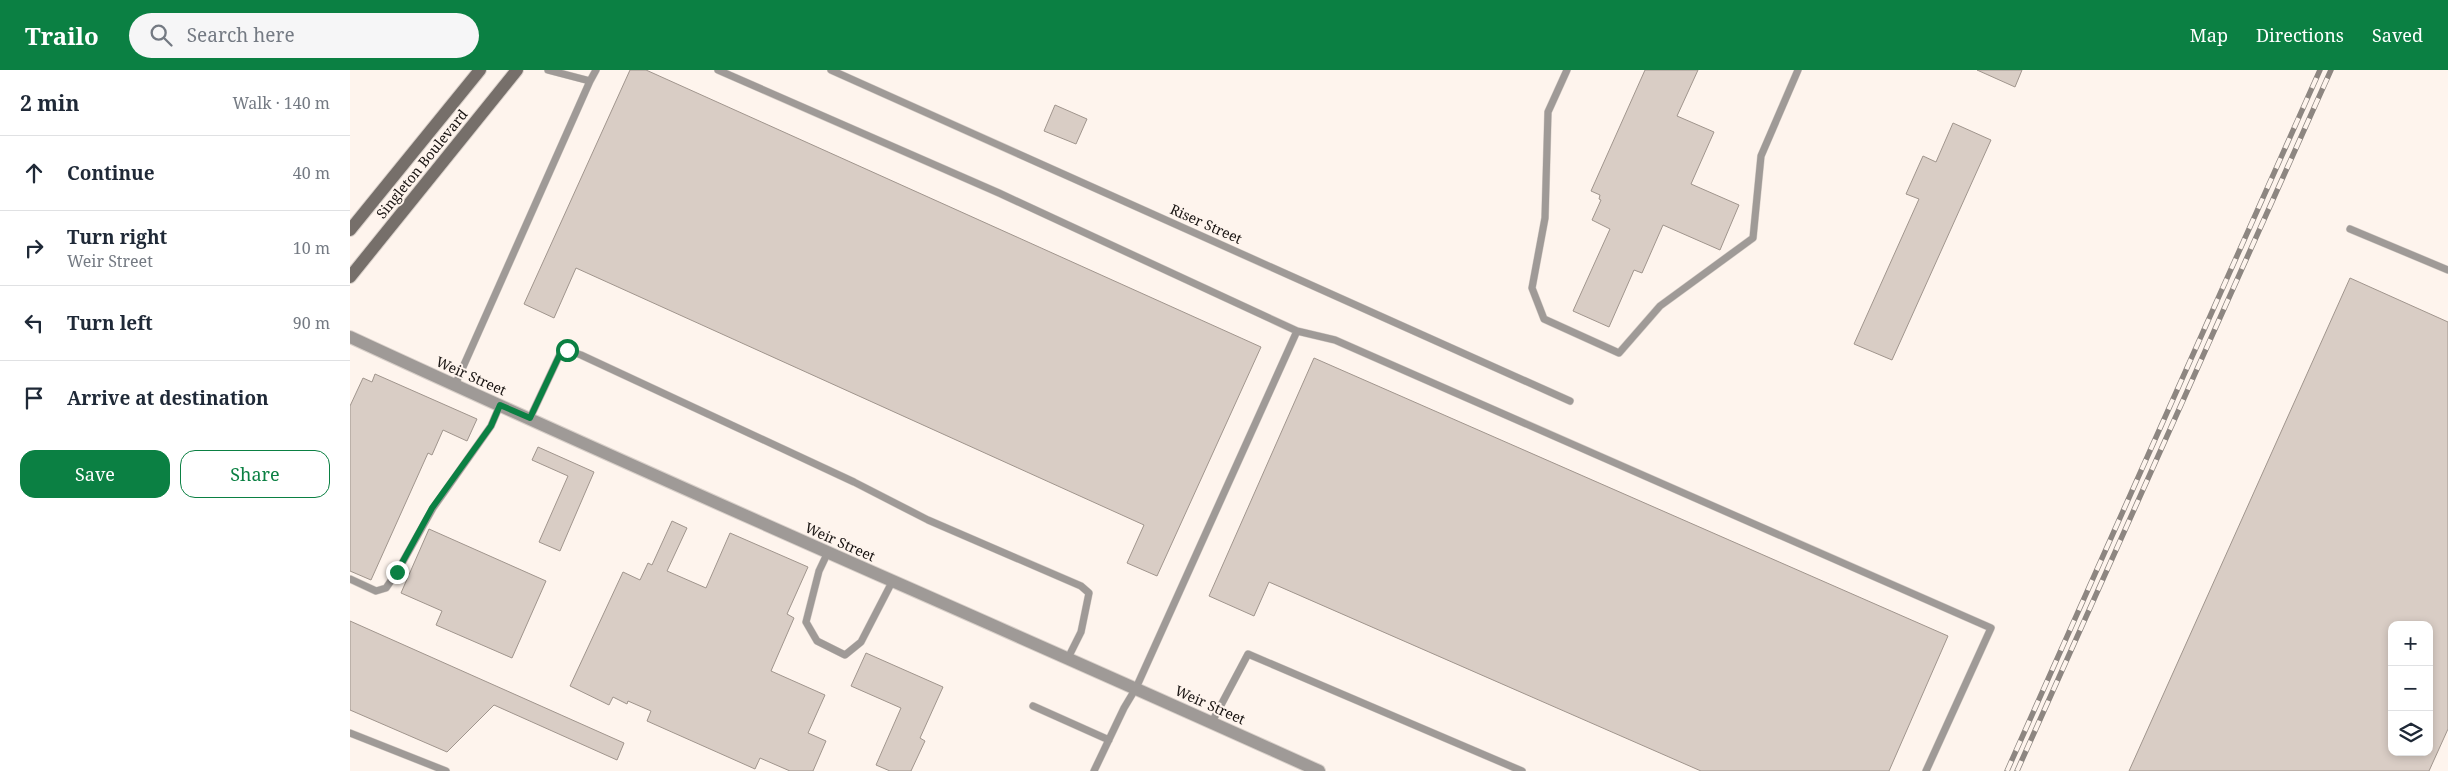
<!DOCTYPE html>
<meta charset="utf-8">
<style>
:root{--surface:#fff;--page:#f6f6f7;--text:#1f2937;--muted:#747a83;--line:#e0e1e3;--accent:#0b8043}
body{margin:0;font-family:"Noto Serif",serif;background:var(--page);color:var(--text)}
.controls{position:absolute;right:15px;bottom:15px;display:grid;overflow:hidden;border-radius:10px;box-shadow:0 2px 8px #0003}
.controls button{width:45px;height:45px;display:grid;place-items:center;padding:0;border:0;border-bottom:1px solid var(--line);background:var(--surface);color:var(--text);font:25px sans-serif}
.stop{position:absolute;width:15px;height:15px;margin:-11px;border:4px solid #0b8043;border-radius:50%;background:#fff}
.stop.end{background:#0b8043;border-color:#fff;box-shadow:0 1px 5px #0008}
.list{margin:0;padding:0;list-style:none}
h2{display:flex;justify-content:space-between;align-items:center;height:65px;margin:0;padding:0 20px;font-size:21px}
h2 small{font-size:16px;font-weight:400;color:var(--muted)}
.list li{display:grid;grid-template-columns:32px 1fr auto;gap:15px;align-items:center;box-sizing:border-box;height:75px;padding:0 20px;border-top:1px solid var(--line)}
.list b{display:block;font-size:19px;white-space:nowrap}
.list p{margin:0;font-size:16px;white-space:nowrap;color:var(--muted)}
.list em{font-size:16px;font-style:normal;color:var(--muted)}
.actions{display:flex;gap:10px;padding:15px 20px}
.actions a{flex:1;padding:11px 0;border:1px solid var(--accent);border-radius:15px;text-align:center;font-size:18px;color:var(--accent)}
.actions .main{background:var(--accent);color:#fff}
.icon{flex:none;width:28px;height:28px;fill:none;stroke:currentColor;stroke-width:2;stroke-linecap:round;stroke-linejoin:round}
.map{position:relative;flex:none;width:2098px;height:701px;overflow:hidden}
header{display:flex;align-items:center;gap:30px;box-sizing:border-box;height:70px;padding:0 25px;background:var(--accent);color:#fff}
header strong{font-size:24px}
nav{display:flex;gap:28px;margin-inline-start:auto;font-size:18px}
.search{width:350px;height:45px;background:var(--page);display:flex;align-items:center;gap:12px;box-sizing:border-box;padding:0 18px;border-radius:28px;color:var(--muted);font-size:19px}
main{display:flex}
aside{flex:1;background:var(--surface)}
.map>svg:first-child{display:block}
.building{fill:#d9cdc5;stroke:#a0958d;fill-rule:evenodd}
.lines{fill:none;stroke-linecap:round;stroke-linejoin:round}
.service-casing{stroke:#d9d0ca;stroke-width:8}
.minor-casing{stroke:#d9d0ca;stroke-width:14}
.secondary-casing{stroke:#d9d0ca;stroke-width:14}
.service{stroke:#9f9a97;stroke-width:7}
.minor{stroke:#9f9a97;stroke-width:12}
.secondary{stroke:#766f6a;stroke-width:12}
.rail-casing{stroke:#8d8681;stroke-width:5.5}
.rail{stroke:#fef4ed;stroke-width:4;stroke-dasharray:11;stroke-linecap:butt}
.route{stroke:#0b8043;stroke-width:6}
.labels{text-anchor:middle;stroke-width:4;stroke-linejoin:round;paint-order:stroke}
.street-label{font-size:14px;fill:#191412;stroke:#fef4ed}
</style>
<header>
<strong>Trailo</strong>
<div class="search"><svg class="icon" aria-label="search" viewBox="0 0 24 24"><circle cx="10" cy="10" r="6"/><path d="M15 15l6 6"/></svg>Search here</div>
<nav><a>Map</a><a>Directions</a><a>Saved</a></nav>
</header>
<main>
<aside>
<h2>2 min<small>Walk · 140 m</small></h2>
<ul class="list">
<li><svg class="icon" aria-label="ahead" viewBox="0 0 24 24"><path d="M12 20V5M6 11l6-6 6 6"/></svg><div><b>Continue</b></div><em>40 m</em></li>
<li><svg class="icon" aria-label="right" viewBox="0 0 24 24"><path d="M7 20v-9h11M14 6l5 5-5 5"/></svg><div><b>Turn right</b><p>Weir Street</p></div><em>10 m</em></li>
<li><svg class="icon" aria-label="left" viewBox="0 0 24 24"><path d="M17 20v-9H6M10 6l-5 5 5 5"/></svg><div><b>Turn left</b></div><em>90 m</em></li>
<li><svg class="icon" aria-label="arrive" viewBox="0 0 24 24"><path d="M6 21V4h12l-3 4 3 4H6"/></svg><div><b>Arrive at destination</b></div></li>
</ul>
<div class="actions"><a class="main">Save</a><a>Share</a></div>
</aside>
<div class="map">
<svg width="2098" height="701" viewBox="0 0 2098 701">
<rect width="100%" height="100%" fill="#fef4ed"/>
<path class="building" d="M280,0H296L911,277L807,506L777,493L794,455L226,198L204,248L174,234Z
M1295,0H1348L1327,46L1364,62L1341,114L1389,135L1370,180L1313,155L1292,203L1284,200L1259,257L1223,241L1260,159L1242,150L1251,130L1249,129L1250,125L1241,121Z
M1627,0H1672L1665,17Z
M705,35L737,49L726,74L694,61Z
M1603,53L1641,70L1542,290L1504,274L1569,129L1556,124L1573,86L1586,92Z
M2000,208L2098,252V659L2079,701H1779ZM2042,555H2079V682H2042Z
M964,288L1598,566L1539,701H1351L919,512L904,546L859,526Z
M25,304L127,349L117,371L93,360L82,385L78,383L21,510L0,501V336L13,308L22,312Z
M188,377L244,402L210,481L189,472L218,406L182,390Z
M322,451L337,458L317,501L356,518L380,463L458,497L437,544L444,548L421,601L475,625L458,663L476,671L463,701H440L410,688L405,699L297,651L301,641L278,631L277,634L263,627L259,635L220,616L273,502L290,510L298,493L302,495Z
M79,459L196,511L162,588L86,555L92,541L51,523Z
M0,551L274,673L267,690L144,635L97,682L0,640Z
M516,583L593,617L570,668L575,671L561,701H540L526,695L551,638L501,616Z"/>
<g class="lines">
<defs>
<path id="service" d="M368,0L649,123L947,261
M481,0L1220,331
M1217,0L1198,42L1195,148L1182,218L1194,249L1269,283L1310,236L1403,168L1411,86L1448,0
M240,11L246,0
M2000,159L2098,200
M105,315L240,11L198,0
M180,348L211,282L217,280L231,285L504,412L578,450L731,516L739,523L731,562L718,588
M478,482L469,501L456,552L467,571L495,585L511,572L542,512
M0,509L26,521L36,518L47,502L83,438L141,356L150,335
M683,636L759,670
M862,652L898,584L1172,701
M0,663L96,701
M744,701L774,638L786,618L947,261L985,270L1641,558L1576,701"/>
<path id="minor" d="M0,267C321,416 647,555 969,701"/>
<path id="secondary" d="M0,160L130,0
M0,207L167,0"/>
</defs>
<use href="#service" class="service-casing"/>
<use href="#minor" class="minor-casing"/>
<use href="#secondary" class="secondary-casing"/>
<use href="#service" class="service"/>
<use href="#minor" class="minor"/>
<use href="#secondary" class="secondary"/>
<defs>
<path id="rail" d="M1657,701L1970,0
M1667,701L1981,0"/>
</defs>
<use href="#rail" class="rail-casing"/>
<use href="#rail" class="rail"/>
</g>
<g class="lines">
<path class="route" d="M47,502L82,438L141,356L150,335L180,348L211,282L217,280"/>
</g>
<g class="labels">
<g class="street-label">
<text transform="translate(72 94) rotate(-51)" y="5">Singleton Boulevard</text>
<text transform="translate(856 154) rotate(24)" y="5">Riser Street</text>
<text transform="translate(121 306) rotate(24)" y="5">Weir Street</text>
<text transform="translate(490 472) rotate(24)" y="5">Weir Street</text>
<text transform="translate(860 635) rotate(24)" y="5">Weir Street</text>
</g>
</g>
</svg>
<div class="controls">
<button>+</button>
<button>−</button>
<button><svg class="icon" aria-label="layers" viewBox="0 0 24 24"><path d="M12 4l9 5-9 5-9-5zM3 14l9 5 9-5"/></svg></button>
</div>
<div class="stop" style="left:217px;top:280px"></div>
<div class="stop end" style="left:47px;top:502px"></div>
</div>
</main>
